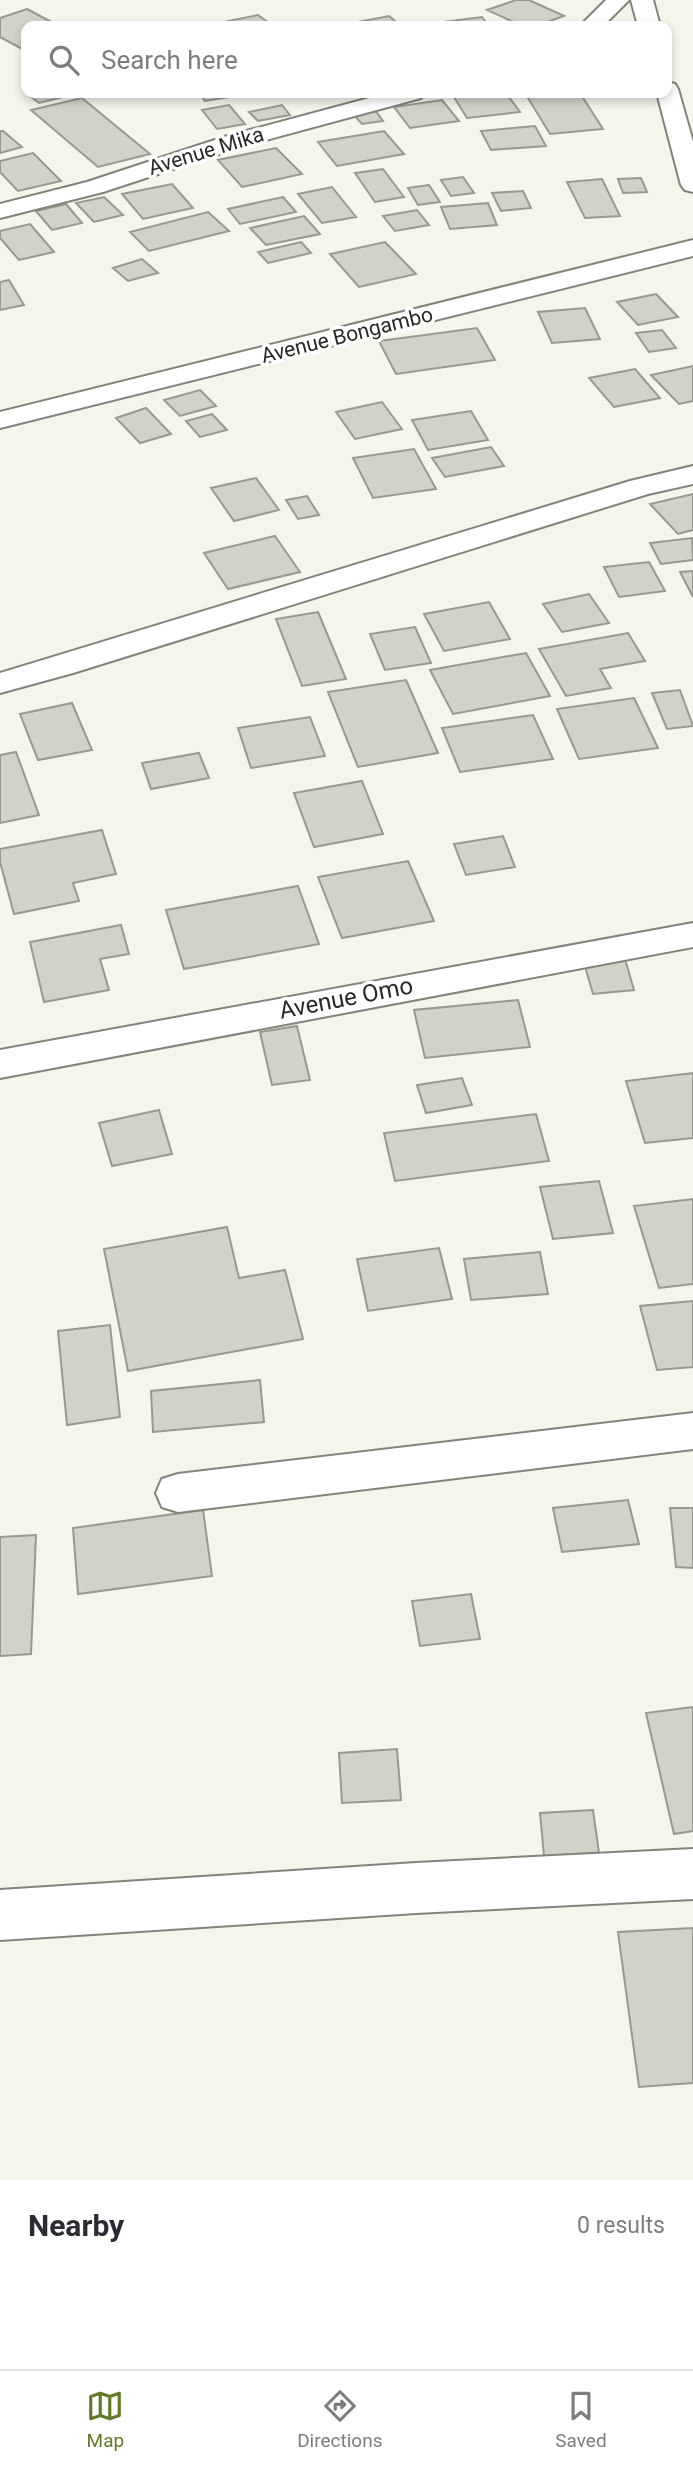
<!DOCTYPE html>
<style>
:root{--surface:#fff;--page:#f7f7f7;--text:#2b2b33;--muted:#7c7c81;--line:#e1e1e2;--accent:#637828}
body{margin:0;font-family:Roboto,sans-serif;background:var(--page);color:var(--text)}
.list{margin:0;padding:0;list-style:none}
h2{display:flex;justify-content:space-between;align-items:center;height:91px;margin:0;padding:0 28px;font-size:30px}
h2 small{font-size:23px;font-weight:400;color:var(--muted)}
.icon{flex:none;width:38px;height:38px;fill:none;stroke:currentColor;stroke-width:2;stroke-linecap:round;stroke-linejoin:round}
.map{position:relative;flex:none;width:693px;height:2180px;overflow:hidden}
.search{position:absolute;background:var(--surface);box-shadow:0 4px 10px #0003;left:21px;right:21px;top:21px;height:77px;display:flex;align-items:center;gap:18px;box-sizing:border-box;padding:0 24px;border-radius:14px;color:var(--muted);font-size:26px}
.sheet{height:189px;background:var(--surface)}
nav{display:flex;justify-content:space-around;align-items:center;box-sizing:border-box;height:98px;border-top:2px solid var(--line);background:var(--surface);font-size:19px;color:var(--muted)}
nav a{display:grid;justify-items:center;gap:4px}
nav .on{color:var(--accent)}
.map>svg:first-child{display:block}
.building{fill:#cfd3c8;stroke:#969a90;stroke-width:2}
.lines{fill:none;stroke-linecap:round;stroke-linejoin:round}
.minor-casing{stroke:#81847a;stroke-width:4}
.minor{fill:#fff;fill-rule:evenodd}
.labels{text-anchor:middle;stroke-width:7;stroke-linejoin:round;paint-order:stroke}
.far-street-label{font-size:21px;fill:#272925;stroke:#fff}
.street-label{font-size:24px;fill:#272925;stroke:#fff}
</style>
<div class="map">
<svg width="693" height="2180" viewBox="0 0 693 2180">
<rect width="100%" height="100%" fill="#f2f6eb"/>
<path class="building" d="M516,0H529L564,16L536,26H522L487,10Z
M27,9L59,26H26V51L0,37V18Z
M258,15L273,26H234L228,21Z
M389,16L401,26H337Z
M482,17L489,26H446L443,22Z
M26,93H63L67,96L39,103Z
M199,93H240L243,95L205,101Z
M467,93H506L520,112L467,118L452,94Z
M525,93H580L603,129L550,134Z
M82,98L150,154L98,167L31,110Z
M442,100L459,121L410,128L394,107Z
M229,105L245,124L217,129L202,110Z
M282,105L290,115L258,121L249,112Z
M375,110L383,121L362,124L353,114Z
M535,126L546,146L491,150L481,131Z
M0,131H3L22,147L0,153Z
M384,131L404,154L337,166L318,142Z
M276,148L302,174L242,187L218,160Z
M33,153L61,181L18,191L0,172V161Z
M383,169L404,197L375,202L355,173Z
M463,177L474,193L451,196L441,180Z
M641,178L647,192L623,193L618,179Z
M602,179L620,216L585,218L567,182Z
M172,184L193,208L143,219L122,194Z
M429,185L440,202L418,205L408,188Z
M332,187L356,217L322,223L298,194Z
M523,191L531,208L501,211L492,193Z
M104,197L123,215L94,222L76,203Z
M283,197L296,212L240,224L228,209Z
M488,203L497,225L450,229L441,207Z
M66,204L82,223L52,230L36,211Z
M417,210L429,225L395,231L383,216Z
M208,212L229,231L149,251L130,232Z
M304,216L320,234L266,245L250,228Z
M30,224L54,252L19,260L0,238V231Z
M301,242L311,253L268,263L258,252Z
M385,242L416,274L359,287L330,254Z
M142,259L158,273L128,281L113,268Z
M9,280L24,305L0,310V282Z
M656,294L678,317L638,325L617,302Z
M585,308L600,339L552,343L538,312Z
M477,328L495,360L396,374L379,341Z
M662,330L676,348L649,352L636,333Z
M693,366V401L679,404L651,375Z
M635,369L660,398L614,407L589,378Z
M200,390L216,406L180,416L164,400Z
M382,402L402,429L355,439L336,412Z
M146,408L171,434L140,443L116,418Z
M471,411L488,440L428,450L412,420Z
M212,414L227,430L200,437L186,421Z
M491,447L504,466L445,477L432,458Z
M414,449L436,489L373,498L353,458Z
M256,478L279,510L234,521L211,488Z
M693,494V530L678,534L650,504Z
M307,496L319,515L298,519L286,500Z
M275,536L300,572L228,589L204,553Z
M692,538L693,560L661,564L650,543Z
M649,562L665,591L619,597L604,567Z
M693,571V597L680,572Z
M589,594L609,623L562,632L543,604Z
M489,602L510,639L444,651L424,614Z
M318,612L346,679L302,686L276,619Z
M415,627L431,663L385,670L370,634Z
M628,633L645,661L600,669L611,688L566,696L539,649Z
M526,653L550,696L453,714L430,670Z
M406,680L438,753L358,767L328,692Z
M680,690L693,726L667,729L652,693Z
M634,698L658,748L579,759L557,709Z
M72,703L92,750L38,760L20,714Z
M533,715L553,759L460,772L442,728Z
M310,717L325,756L251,768L238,728Z
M16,752L39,815L0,823V755Z
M199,753L209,778L151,789L142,763Z
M362,781L383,834L314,847L294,793Z
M102,830L116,874L73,883L79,901L14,914L0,862V849Z
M503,836L515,867L466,875L454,844Z
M408,861L434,921L342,938L318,877Z
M298,886L319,944L184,969L166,910Z
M121,925L129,954L100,959L109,990L44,1002L30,942Z
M625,959L634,990L593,994L584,963Z
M518,1000L530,1047L425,1058L414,1010Z
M297,1026L310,1080L272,1085L260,1032Z
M693,1073V1138L645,1143L626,1081Z
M462,1078L472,1105L426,1113L417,1085Z
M159,1110L172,1154L112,1166L99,1123Z
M536,1114L549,1161L395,1181L384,1133Z
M599,1181L613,1233L553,1239L540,1187Z
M693,1199V1284L659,1288L634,1206Z
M227,1227L239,1278L285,1270L303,1339L128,1371L104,1249Z
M439,1248L452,1299L368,1311L357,1259Z
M540,1252L548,1294L471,1300L464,1259Z
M693,1301V1367L657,1370L640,1306Z
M110,1325L120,1417L67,1425L58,1331Z
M260,1380L264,1422L153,1432L151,1391Z
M628,1500L639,1544L562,1552L553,1508Z
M670,1508H693V1568L676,1567Z
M203,1510L212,1576L78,1594L73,1528Z
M36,1535L31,1654L0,1656V1537Z
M471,1594L480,1639L420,1646L412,1601Z
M693,1707V1831L674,1834L646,1713Z
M397,1749L401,1800L342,1803L339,1753Z
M593,1810L599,1853L544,1856L540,1813Z
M693,1928V2083L639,2087L618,1932Z"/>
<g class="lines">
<defs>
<path id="minor" d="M606,0H629L603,26H580Z
M631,0H653L660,26H638Z
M667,82L675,84L678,89L693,142V192L685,190L681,185L657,93H667Z
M388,93H424L421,98L240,147L103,192L0,218V204L87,182L224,137Z
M693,240V256L0,428V412Z
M693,466V484L648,494L73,673L0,693V673L630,481Z
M693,923V947L0,1078V1050Z
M693,1413V1449L178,1512L162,1507L156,1493L162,1479L178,1474Z
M693,1849V1899L416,1913L0,1940V1890L416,1863Z"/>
</defs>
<use href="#minor" class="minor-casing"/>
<use href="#minor" class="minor"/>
</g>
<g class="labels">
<g class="far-street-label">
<text transform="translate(206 151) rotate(-17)" y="7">Avenue Mika</text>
<text transform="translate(347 335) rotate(-14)" y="7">Avenue Bongambo</text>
</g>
<g class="street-label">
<text transform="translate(346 998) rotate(-11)" y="8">Avenue Omo</text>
</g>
</g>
</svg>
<div class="search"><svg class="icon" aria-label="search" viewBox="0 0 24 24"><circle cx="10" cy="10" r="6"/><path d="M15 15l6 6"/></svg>Search here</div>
</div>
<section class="sheet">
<h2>Nearby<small>0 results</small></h2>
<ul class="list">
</ul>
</section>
<nav>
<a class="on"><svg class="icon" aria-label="map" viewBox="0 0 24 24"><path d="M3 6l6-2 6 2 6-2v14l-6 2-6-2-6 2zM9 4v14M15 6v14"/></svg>Map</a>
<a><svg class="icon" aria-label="directions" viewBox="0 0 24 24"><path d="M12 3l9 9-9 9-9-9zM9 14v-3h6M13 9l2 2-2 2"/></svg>Directions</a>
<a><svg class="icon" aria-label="saved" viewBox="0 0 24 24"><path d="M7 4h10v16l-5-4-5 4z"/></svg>Saved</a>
</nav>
